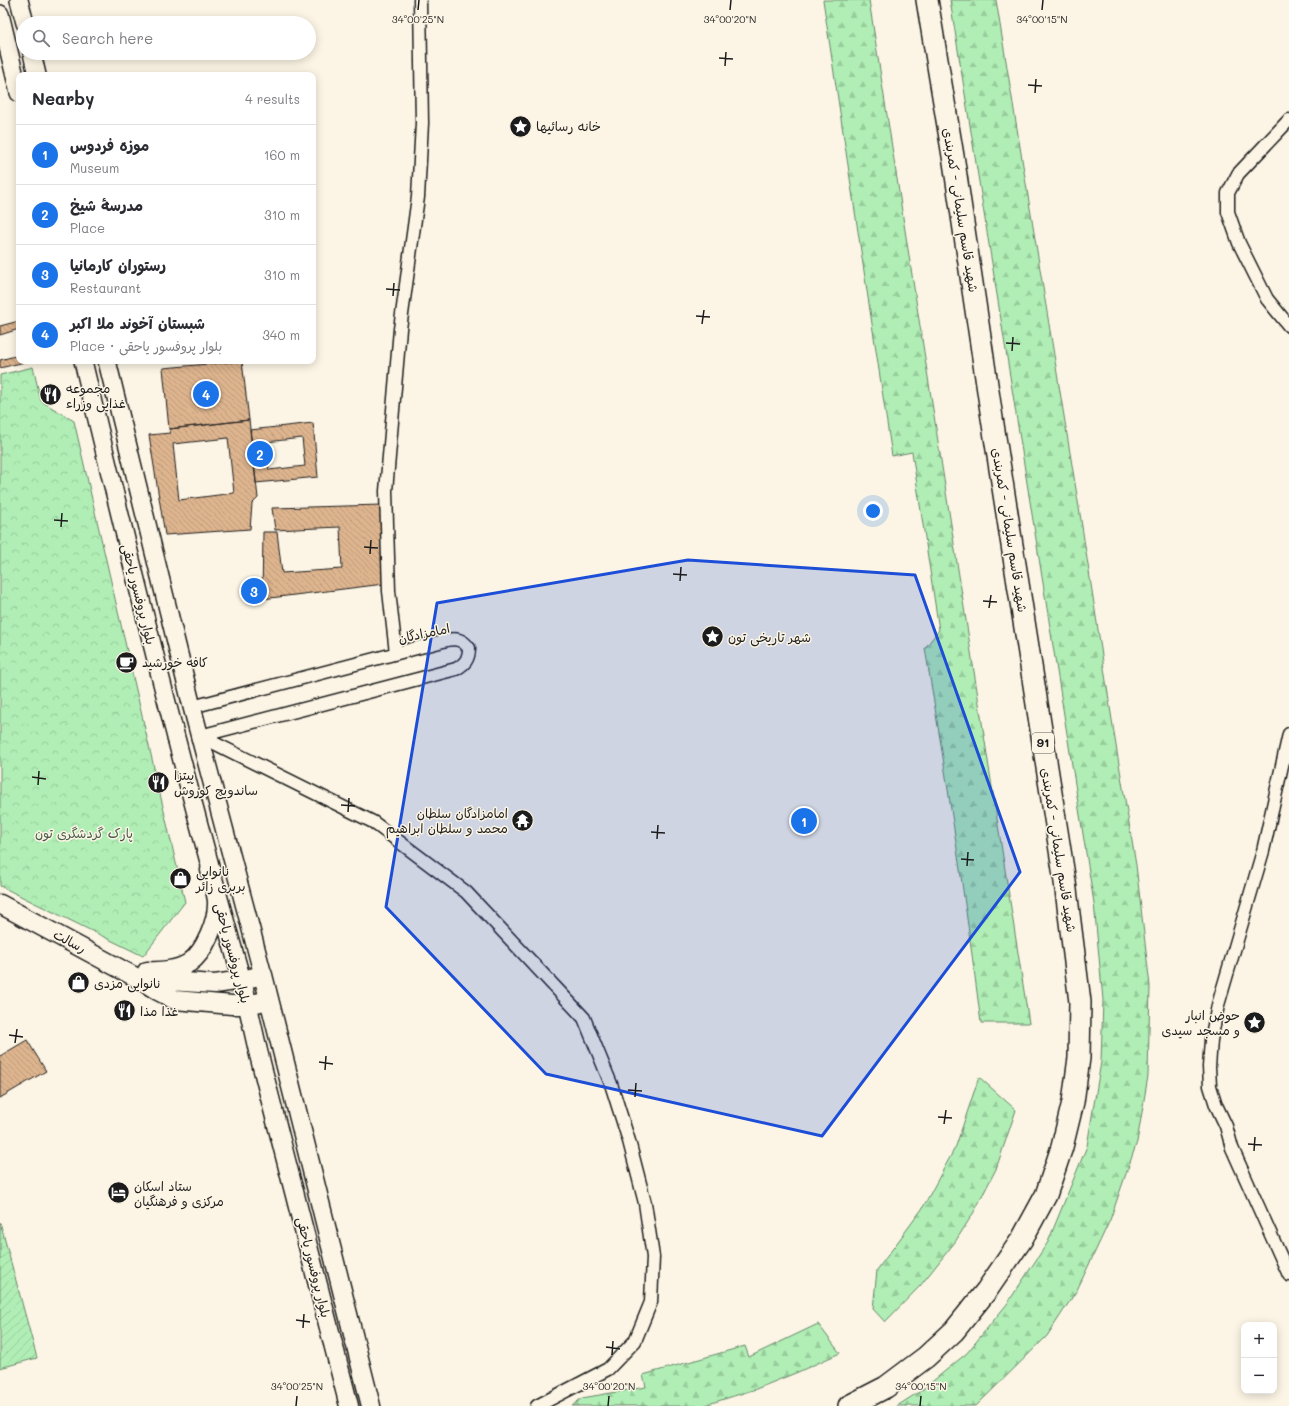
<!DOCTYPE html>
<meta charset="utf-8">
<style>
:root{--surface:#fff;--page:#f2f2f3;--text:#2b2b33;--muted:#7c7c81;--line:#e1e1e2;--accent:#1a73e8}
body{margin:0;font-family:Mali,"Playpen Sans Arabic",sans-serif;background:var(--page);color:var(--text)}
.controls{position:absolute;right:12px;bottom:12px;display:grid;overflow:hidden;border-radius:8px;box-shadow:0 2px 10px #0003}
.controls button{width:36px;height:36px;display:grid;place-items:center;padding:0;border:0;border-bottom:1px solid var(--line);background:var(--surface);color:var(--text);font:20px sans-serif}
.you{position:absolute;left:873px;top:511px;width:14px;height:14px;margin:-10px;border:3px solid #fff;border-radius:50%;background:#1a73e8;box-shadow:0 0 0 6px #1a73e833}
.badge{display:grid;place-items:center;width:26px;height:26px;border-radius:50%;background:var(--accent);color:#fff;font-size:13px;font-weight:700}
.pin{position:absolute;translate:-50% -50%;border:2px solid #fff;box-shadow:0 1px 4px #0006}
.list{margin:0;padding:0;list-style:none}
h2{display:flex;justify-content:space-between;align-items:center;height:52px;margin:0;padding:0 16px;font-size:17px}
h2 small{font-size:13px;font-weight:400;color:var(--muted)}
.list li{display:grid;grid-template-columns:26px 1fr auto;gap:12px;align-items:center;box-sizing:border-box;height:60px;padding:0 16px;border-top:1px solid var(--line)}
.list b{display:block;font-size:15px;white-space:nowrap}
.list p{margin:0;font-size:13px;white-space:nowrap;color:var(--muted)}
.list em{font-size:13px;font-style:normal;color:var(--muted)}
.icon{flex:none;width:22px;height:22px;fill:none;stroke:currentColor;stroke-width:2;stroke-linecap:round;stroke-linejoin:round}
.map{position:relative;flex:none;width:1289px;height:1406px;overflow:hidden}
.search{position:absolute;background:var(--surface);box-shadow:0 2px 10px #0003;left:16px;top:16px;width:300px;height:44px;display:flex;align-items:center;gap:10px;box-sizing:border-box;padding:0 14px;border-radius:22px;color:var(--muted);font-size:15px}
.panel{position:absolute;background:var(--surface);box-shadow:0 2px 10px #0003;left:16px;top:72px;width:300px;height:292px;border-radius:8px}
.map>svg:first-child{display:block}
.forest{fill:url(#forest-firs);stroke:#668568}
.park{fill:url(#park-crowns);stroke:#668568}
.garden{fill:url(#garden-furrows);stroke:#668568}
.building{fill:url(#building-back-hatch);stroke:#1c1c1c;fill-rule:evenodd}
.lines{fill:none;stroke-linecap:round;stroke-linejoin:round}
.street-casing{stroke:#1c1c1c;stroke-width:15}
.secondary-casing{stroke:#1c1c1c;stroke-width:20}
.primary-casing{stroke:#1c1c1c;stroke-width:21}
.highway-casing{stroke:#1c1c1c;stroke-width:24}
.street{stroke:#fcf5e5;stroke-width:12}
.secondary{stroke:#fcf5e5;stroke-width:17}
.primary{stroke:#fcf5e5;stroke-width:18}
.highway{stroke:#fcf5e5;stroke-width:21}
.marked{fill:#1d4ed8;fill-opacity:0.2;stroke:#1d4ed8;stroke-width:3;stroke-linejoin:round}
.ticks{fill:none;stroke:#1c1c1c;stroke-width:1.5}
.labels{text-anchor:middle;stroke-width:3;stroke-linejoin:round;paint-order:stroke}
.shield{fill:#fcf5e5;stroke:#5f5d58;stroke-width:1}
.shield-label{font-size:12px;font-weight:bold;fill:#1c1c1c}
.poi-label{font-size:13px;fill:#1c1c1c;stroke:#fcf5e5;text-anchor:start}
.street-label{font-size:13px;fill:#1c1c1c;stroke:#fcf5e5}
.park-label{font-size:13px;fill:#485b4a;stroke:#fcf5e5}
.ticks-label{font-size:10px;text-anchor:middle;fill:#1c1c1c;stroke:#fcf5e5;stroke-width:3;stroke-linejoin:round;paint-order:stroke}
</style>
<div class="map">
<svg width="1289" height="1406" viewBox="0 0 1289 1406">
<defs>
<pattern id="forest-firs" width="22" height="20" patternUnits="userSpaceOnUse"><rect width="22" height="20" fill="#b0eeb5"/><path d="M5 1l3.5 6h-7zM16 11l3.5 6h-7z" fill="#97cc9b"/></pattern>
<pattern id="park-crowns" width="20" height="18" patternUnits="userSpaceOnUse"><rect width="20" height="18" fill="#b0eeb5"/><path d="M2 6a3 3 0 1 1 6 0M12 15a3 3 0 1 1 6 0" fill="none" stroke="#97cc9b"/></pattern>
<pattern id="garden-furrows" width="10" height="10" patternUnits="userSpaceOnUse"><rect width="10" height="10" fill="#b0eeb5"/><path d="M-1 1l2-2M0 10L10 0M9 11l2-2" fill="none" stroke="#97cc9b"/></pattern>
<pattern id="building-back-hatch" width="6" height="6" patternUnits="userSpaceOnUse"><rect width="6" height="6" fill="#ddb48e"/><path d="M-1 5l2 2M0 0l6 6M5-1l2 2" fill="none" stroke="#bd9a7a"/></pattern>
</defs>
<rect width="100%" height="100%" fill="#fcf5e5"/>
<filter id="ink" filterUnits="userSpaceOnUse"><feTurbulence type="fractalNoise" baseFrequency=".025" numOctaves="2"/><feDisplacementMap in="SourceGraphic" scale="8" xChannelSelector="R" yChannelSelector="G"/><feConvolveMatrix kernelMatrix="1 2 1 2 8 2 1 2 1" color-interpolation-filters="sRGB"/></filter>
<g filter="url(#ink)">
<path class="forest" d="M823,0H869L1029,1023H981C965,897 946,772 925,648L939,630L912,452L892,456Z
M950,0H996L1081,520L1117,752L1136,865L1150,986L1148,1076L1137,1142L1110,1220L1077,1290L1047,1336L976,1406H897L922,1390L967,1353L1007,1304L1048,1242L1087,1146L1101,1062L1103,1000L1094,903Z
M979,1077L1016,1110L996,1169L974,1212L955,1242L920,1286L885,1322L873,1309L877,1270L922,1209L956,1146Z
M818,1324L840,1353L798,1372L756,1389L702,1406H572L582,1398L646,1387L643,1375L745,1346L749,1357Z"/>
<path class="park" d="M33,367L41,401L74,421L185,902L143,956L0,886V375Z"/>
<path class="garden" d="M0,1222L37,1358L0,1368Z"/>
<path class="building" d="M19,321V329L0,335V326Z
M19,355V361H29L0,368V360Z
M242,361L249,420L169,429L163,368Z
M249,420L258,498L252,504L250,529L165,535L149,435L170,433L169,429ZM228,438L234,493L179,500L173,444Z
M313,423L318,477L256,483L250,430ZM302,438L305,466L269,470L266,442Z
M382,505L384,584L262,599L263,532H277L282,573L342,569L340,527L275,530L272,508Z
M27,1040L46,1071L0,1098V1056Z"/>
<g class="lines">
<defs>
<path id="street" d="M1289,120L1238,174L1228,193V212L1239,243L1267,299L1289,326
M396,653L389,591L386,491L400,329L418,197L422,123L420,0
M192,707L447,640C457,638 463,640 469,648C469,659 465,664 456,669L200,736
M1289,734L1263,851L1218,1005L1211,1040L1209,1067L1210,1086L1216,1105L1226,1126L1232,1148L1289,1275
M200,736L373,822L466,892L584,1018L611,1084L629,1141L645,1203L653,1257L651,1302L635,1341L608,1369L537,1406"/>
<path id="secondary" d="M19,0L25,23
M0,14L19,93
M32,53L37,75
M83,361C132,568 183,775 242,980
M107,361L192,707L263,975"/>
<path id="primary" d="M0,904L139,979L158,991L175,1000L232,1005H248L260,1002
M147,971C160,972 178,970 189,963C205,952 218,920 217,901C216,891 212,880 210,870
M139,979L215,984L242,980L263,975L371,1406
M242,980L258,1051L349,1406"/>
<path id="highway" d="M849,1406L886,1387L926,1357L954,1331L987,1290L1022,1239L1046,1195L1062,1147L1073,1102L1079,1058L1080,1002L1065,882L992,418L954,162L927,0"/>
</defs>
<use href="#street" class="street-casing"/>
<use href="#secondary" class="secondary-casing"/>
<use href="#primary" class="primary-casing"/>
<use href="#highway" class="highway-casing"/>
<use href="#street" class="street"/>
<use href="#secondary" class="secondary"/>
<use href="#primary" class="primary"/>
<use href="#highway" class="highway"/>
</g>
</g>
<path class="marked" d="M688,560L915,575L1020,872L822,1136L546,1074L386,907L437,603Z"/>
<path class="ticks" d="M418,10L419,0M730,10L731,0M1042,10L1043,0M719,58L733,59M725,66L726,52M1028,85L1042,86M1035,93L1036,79M386,289L400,290M393,296L394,283M696,316L710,317M702,324L704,310M1006,343L1020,344M1012,351L1013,337M54,520L68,521M61,527L62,513M364,547L378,548M370,554L371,540M673,574L687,575M680,581L681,567M983,601L997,602M989,608L991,595M32,777L46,779M38,785L39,771M341,805L355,806M348,812L349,798M651,832L665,833M657,839L658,825M961,859L974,860M967,866L968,852M9,1035L23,1037M15,1043L17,1029M319,1062L333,1064M325,1070L326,1056M628,1090L642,1091M635,1097L636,1083M938,1117L952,1118M944,1124L946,1110M1248,1144L1262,1145M1254,1151L1255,1137M296,1320L310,1322M303,1328L304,1314M606,1347L620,1349M612,1355L613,1341M296,1406L297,1396M608,1406L609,1396M920,1406L921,1396"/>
<defs>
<symbol id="sight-disc" viewBox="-11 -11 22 22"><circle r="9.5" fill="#1c1c1c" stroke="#fcf5e5"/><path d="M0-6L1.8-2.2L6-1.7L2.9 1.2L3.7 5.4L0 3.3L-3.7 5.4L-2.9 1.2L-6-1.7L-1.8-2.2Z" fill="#fff"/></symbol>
<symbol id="restaurant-disc" viewBox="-11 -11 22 22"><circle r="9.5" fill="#1c1c1c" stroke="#fcf5e5"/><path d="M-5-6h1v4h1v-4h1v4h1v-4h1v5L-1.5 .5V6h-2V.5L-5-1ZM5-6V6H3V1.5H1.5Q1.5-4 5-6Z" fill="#fff"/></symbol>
<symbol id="cafe-disc" viewBox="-11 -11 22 22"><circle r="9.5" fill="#1c1c1c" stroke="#fcf5e5"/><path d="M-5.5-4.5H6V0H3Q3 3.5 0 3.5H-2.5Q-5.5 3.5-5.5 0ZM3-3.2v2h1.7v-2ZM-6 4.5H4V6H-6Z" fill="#fff"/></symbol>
<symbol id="temple-disc" viewBox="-11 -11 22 22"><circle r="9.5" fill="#1c1c1c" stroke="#fcf5e5"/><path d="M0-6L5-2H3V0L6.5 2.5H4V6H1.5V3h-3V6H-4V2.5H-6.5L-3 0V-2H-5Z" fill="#fff"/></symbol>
<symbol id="shop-disc" viewBox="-11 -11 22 22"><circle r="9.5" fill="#1c1c1c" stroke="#fcf5e5"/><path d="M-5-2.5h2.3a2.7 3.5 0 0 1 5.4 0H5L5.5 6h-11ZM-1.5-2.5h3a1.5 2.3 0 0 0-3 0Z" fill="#fff"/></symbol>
<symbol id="hotel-disc" viewBox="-11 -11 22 22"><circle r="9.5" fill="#1c1c1c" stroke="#fcf5e5"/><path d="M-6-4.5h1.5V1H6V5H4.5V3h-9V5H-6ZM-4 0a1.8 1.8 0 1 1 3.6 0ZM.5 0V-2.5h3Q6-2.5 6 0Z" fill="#fff"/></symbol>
</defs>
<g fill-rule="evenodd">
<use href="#sight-disc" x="508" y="114" width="25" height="25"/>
<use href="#restaurant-disc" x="38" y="382" width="25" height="25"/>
<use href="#sight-disc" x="700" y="624" width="25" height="25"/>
<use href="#cafe-disc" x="114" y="650" width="25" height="25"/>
<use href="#restaurant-disc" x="146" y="770" width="25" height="25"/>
<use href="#temple-disc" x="510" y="808" width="25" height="25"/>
<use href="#shop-disc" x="168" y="866" width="25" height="25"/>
<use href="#shop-disc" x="66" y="970" width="25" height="25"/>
<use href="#restaurant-disc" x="112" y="998" width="25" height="25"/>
<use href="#sight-disc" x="1242" y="1010" width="25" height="25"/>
<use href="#hotel-disc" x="106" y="1180" width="25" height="25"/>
</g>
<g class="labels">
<rect class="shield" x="1032" y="733" width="22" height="20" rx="3"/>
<g class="shield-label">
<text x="1043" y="747">91</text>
</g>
<g class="poi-label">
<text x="536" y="131">خانه رسائیها</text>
<text x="66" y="393">مجموعه<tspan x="66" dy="15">غذایی وزراء</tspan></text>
<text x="728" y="642">شهر تاریخی تون</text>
<text x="142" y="667">کافه خورشید</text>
<text x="174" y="780">پيتزا<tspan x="174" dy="15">ساندویچ کوروش</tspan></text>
<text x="508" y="818" text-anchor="end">امامزادگان سلطان<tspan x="508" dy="15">محمد و سلطان ابراهیم</tspan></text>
<text x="196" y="876">نانوایی<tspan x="196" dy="15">بربری زائر</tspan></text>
<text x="94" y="988">نانوایی مزدی</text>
<text x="140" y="1016">غذا مذا</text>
<text x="1240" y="1020" text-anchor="end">حوض انبار<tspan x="1240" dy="15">و مسجد سیدی</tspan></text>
<text x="134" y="1191">ستاد اسکان<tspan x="134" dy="15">مرکزی و فرهنگیان</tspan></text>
</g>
<g class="street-label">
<text transform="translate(961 210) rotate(81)" y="5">شهید قاسم سلیمانی - کمربندی</text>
<text transform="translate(1010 530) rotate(81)" y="5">شهید قاسم سلیمانی - کمربندی</text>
<text transform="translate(139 594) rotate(76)" y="5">بلوار پروفسور یاحقی</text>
<text transform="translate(424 633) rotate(-12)" y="5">امامزادگان</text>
<text transform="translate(1059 850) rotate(81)" y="5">شهید قاسم سلیمانی - کمربندی</text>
<text transform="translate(70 941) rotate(28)" y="5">رسالت</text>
<text transform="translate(233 953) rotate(75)" y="5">بلوار پروفسور یاحقی</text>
<text transform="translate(314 1267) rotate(76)" y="5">بلوار پروفسور یاحقی</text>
</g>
<g class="park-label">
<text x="84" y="838">پارک گردشگری تون</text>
</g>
</g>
<g class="ticks-label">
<text x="418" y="23">34°00'25"N</text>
<text x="730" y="23">34°00'20"N</text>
<text x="1042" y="23">34°00'15"N</text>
<text x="297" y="1390">34°00'25"N</text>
<text x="609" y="1390">34°00'20"N</text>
<text x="921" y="1390">34°00'15"N</text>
</g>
</svg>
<div class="controls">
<button>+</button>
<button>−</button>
</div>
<div class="you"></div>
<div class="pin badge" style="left:804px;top:821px">1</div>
<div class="pin badge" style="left:260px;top:454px">2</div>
<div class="pin badge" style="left:254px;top:591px">3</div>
<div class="pin badge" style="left:206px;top:394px">4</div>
<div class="search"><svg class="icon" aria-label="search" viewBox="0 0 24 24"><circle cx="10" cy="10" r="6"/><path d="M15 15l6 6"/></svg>Search here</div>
<section class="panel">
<h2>Nearby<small>4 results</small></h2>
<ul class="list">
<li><span class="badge">1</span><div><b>موزه فردوس</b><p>Museum</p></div><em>160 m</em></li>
<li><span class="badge">2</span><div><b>مدرسهٔ شیخ</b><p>Place</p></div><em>310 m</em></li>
<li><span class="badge">3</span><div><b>رستوران کارمانیا</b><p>Restaurant</p></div><em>310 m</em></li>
<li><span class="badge">4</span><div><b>شبستان آخوند ملا اکبر</b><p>Place · بلوار پروفسور یاحقی</p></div><em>340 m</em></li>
</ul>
</section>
</div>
